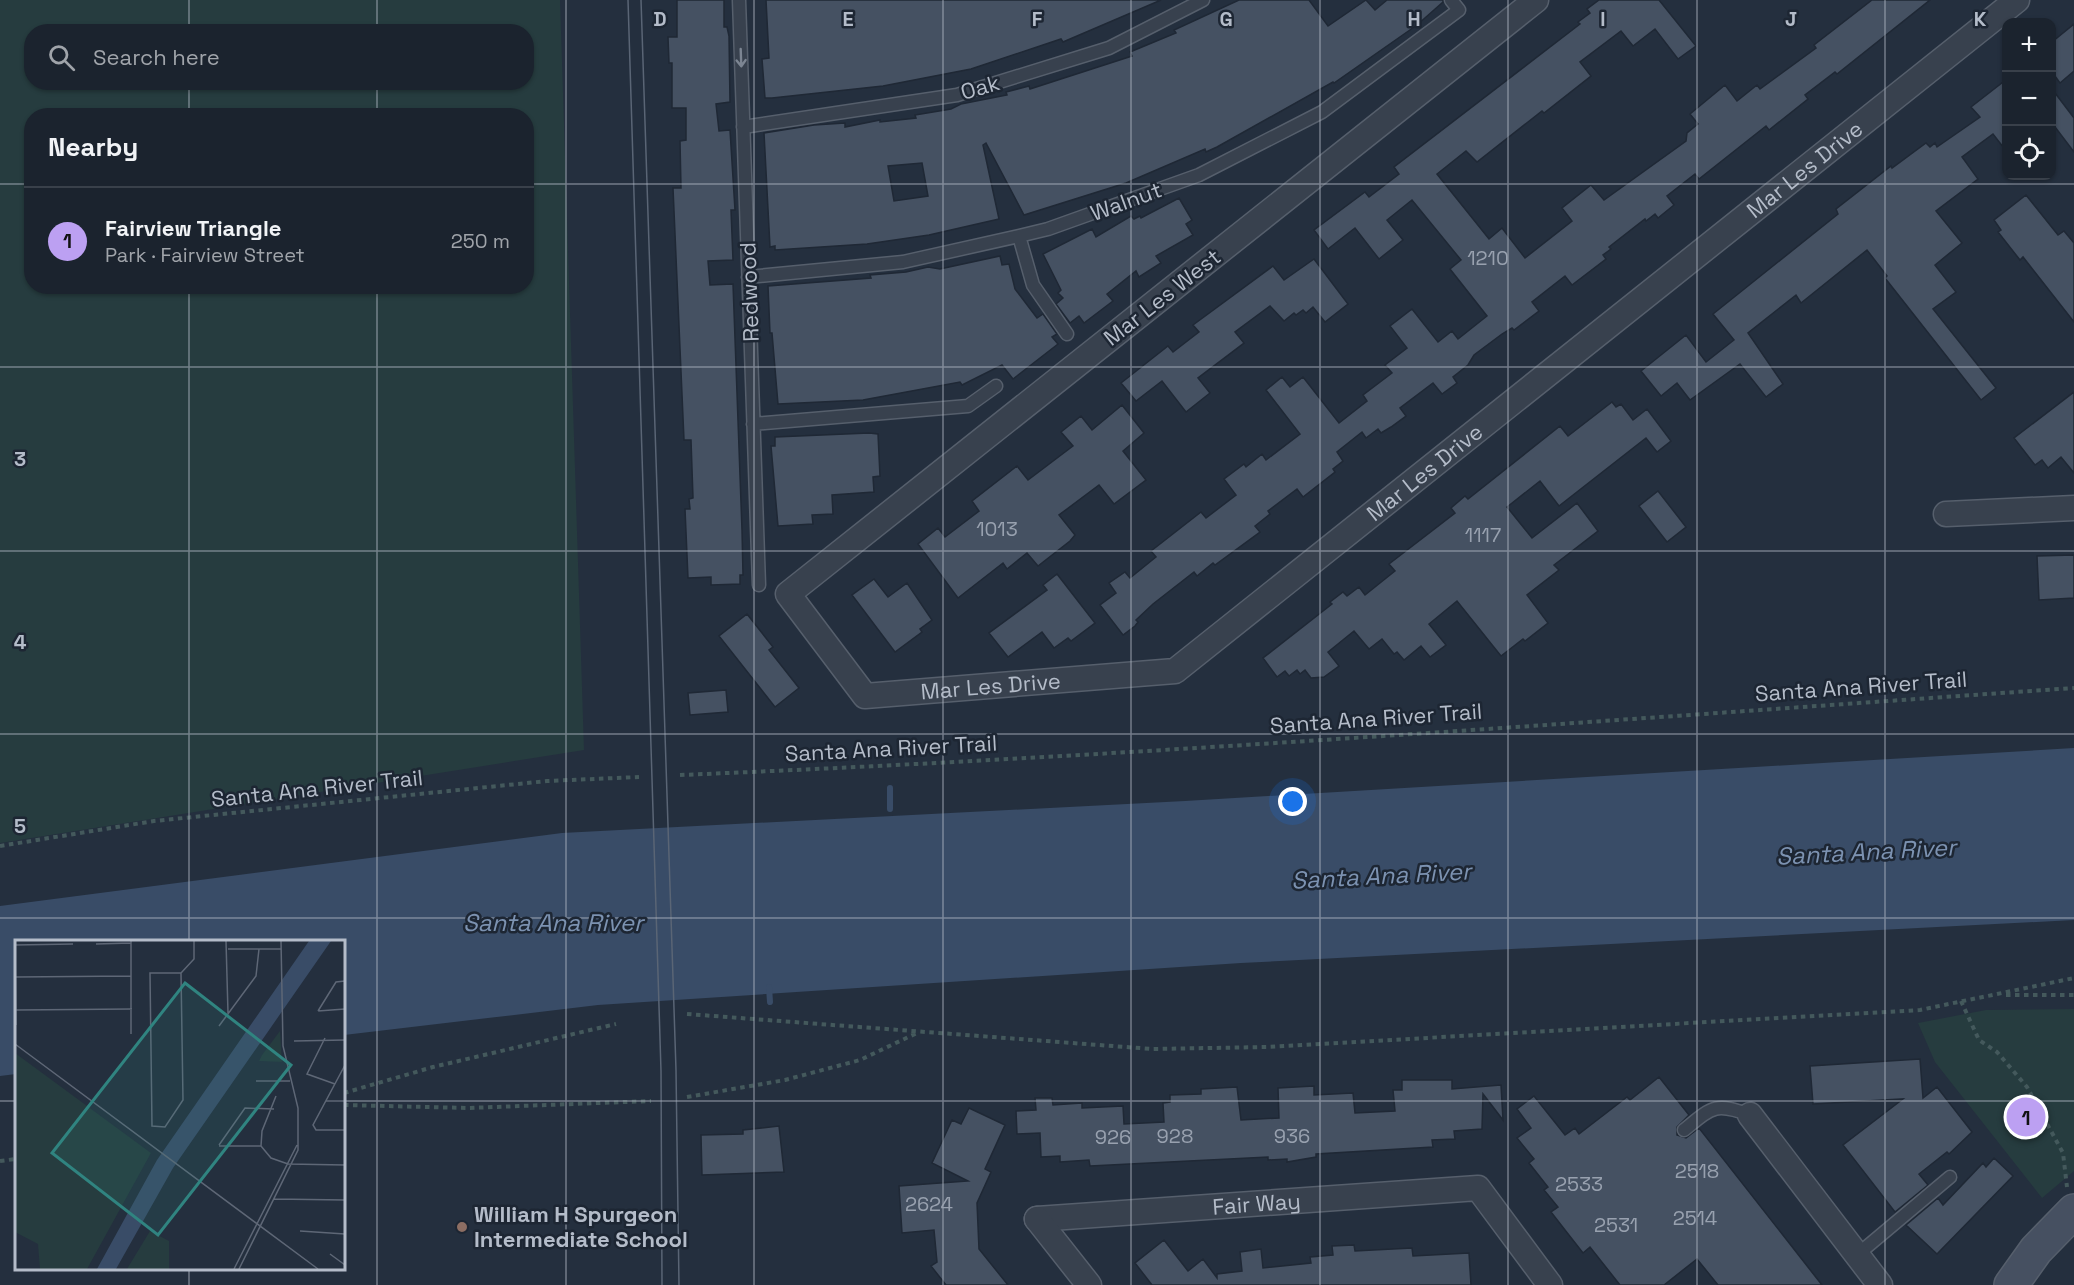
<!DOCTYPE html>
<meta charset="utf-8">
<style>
:root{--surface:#1b232e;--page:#242b36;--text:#f1f3f6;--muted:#a0a4aa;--line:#39404a;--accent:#bca0f2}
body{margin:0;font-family:"Space Grotesk",sans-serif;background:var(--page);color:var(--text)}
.controls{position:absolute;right:18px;top:18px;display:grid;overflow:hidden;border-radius:12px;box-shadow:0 2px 4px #0004}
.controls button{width:54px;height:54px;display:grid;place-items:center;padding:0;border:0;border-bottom:2px solid var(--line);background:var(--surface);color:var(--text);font:30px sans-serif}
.you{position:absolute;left:1293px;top:802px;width:21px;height:21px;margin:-15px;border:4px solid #fff;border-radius:50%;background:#1a73e8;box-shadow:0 0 0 9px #1a73e833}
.badge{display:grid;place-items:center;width:39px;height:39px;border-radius:50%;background:var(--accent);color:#111;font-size:20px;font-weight:700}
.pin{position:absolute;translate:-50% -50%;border:3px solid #fff;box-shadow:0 2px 6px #0006}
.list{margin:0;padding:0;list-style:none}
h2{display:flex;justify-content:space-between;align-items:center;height:78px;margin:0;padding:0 24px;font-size:26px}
h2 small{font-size:20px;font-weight:400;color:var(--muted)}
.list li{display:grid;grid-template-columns:39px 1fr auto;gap:18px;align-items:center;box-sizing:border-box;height:108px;padding:0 24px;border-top:2px solid var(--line)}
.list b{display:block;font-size:22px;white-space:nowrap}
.list p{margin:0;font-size:20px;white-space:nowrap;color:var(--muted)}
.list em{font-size:20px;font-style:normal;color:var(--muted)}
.icon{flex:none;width:33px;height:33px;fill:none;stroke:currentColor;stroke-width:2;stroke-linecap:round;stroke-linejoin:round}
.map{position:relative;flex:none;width:2074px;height:1285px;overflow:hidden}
.search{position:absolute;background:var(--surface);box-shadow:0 2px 4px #0004;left:24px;top:24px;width:510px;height:66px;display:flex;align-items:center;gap:15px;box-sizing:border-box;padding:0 21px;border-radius:24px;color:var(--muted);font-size:22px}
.panel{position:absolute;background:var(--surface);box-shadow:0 2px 4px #0004;left:24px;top:108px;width:510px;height:186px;border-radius:24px}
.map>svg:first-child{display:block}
.green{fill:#263c3f;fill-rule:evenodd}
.water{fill:#394c67}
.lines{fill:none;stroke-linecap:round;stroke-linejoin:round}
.stream{stroke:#394c67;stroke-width:6}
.building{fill:#455162;stroke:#1f2835;stroke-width:1.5;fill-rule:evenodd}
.service-casing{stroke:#565f6c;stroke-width:15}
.minor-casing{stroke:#565f6c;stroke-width:27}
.secondary-casing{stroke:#565f6c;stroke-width:36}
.path{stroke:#44595c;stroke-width:4;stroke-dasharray:4.5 4.5;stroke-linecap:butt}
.service{stroke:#38414e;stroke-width:12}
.minor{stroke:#38414e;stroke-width:24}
.secondary{stroke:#465061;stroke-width:33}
.tram{stroke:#5a6575;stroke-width:1.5}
.oneway{stroke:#7c8592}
.grid{fill:none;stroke:#b4bcc9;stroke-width:1.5;stroke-opacity:0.55}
.education-dot{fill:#8d6e63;stroke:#1d2633;stroke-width:2}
.labels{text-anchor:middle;stroke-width:5;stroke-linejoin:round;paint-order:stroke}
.number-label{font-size:20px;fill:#98a1af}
.street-label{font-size:22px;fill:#b4bcc9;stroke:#1d2633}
.poi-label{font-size:22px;font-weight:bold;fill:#b4bcc9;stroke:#1d2633;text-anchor:start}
.water-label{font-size:24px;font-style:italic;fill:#7c92b1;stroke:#1d2633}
.inset-road{fill:none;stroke:#5e6776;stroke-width:1.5}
.view{fill:#308480;fill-opacity:0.15;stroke:#308480;stroke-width:3}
.inset-edge{fill:none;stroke:#b4bcc9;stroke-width:3}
.grid-label{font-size:20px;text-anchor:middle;font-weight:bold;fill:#b4bcc9;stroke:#1d2633;stroke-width:5;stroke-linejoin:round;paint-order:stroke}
</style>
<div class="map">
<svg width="2074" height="1285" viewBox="0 0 2074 1285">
<rect width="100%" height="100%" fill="#242f3e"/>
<path class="green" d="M0,0H560L584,750L0,843ZM32,32H526V82H32ZM32,116H526V286H32Z
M2074,1009V1171L2042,1198L1935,1062L1918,1023L1986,1010Z"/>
<path class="water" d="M2074,748V920L1241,963L598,1005L344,1035V942H16V1074L0,1076V906L562,833L1185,801Z"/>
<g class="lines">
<path class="stream" d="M890,809V788
M769,987L770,1002"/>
</g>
<path class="building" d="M677,0H724V27H727L729,36L730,102L716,104L719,131L730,130L735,210H731L733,260L708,261L710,285L733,284L742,530L743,575H740V584L711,585V577L688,578L685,509H690L689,499L693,498L691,440H684L673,188H681L680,141L686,140V108H672V63H669L668,37H677Z
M766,0H1161L1063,42L1061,39L971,69L883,86L772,98H765L762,59L769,58Z
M1239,0H1309L1328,26L1366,0L1375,10L1387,0H1443V2L1417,25L1334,83L1333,82L1217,147L1206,152L1205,149L1126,183L1024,215L986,143L983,145L999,219L929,235L867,244L775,250V246L770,247L764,133L814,125L845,123V127L880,120V122L916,118L915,115L951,109L961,104L1007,95L1006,92L1029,86L1030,89L1132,56L1130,52L1176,33L1174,30ZM922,163L928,196L894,201L888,166Z
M1599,0H1659L1696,46L1678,59L1655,29L1633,46L1621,31L1580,62L1591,76L1544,113L1542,111L1477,162L1466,151L1437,174L1489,239L1502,228L1525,258L1572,221L1562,208L1591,185L1604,200L1686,141L1687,133L1698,124L1690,114L1725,85L1737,101L1757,85L1760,89L1816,48L1814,45L1872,0H1930L1837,74L1835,72L1805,95L1808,99L1769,130L1766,126L1699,179L1695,174L1667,196L1674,205L1658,218L1655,214L1646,221L1645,219L1609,247L1611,249L1603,255L1606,259L1572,285L1565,276L1532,302L1539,311L1514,330L1512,328L1502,334L1474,355L1468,365L1453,377L1457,383L1442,394L1433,383L1400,408L1406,416L1391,427L1381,433L1378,429L1366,438L1362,432L1337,452L1343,461L1333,469L1335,472L1303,497L1297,489L1268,511L1270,514L1255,526L1260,532L1215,565L1213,563L1197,576L1194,572L1153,604L1136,620L1138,622L1135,626L1123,635L1100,605L1116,593L1109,583L1125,572L1130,578L1156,557L1151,551L1201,512L1206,518L1236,495L1224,479L1244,464L1246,467L1262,454L1266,460L1300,434L1266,390L1282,377L1290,387L1303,377L1339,423L1367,401L1363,395L1392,373L1385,365L1407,348L1390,326L1412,309L1438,342L1452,331L1458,339L1487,316L1450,269L1461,260L1412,200L1387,220L1403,240L1379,259L1355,228L1328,249L1314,230L1365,192L1369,197L1399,174L1394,167L1580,24L1578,22L1590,13L1587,9Z
M2074,24V71L2060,83L2052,72V42Z
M2007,79V152L1993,134L1962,157L1978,179L1936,211L1962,243L1935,265L1956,292L1933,309L1996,388L1981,400L1885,278L1887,276L1867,250L1801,303L1796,295L1748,333L1783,384L1766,397L1740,364L1690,400L1677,383L1661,396L1641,371L1686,335L1706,362L1734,340L1713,314L1838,214L1836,209L1891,166L1892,168L1926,143L1930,147L1935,143L1937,147L1980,117L1971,107Z
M2052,89L2074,118V152L2052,123Z
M2026,195L2058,235L2064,231L2074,243V322L2023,257L2020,260L1998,232L2001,230L1994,220Z
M1179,198L1192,220L1186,224L1193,235L1156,256L1161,263L1139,277L1136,271L1107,294L1113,301L1084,323L1079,316L1070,323L1056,304L1063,298L1058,293L1061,290L1043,254L1092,229L1096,237L1131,216L1134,219L1140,216L1141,218Z
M1000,256L1002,265L1009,264L1015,289L1037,318L1043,314L1057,334L1052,337L1058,344L1013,379L1002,365L962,385L960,382L863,400L778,404L772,333H770L768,286L871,278L870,275L906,272L928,267L940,269Z
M1314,259L1348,304L1325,322L1313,307L1306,313L1303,310L1296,315L1294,313L1284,321L1270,306L1235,332L1244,343L1198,378L1210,393L1186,412L1162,381L1136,401L1121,383L1168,346L1173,352L1199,332L1193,325L1273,266L1284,280Z
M2074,392V473L2061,457L2048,468L2042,460L2035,465L2014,438Z
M1612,402L1616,407L1621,404L1633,420L1647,409L1671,441L1657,452L1646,438L1559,506L1540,481L1507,507L1532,538L1577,503L1598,531L1554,565L1559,570L1527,595L1548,623L1525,641L1523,639L1501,656L1457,601L1429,624L1446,645L1430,657L1421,646L1404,660L1397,652L1394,654L1382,639L1369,649L1354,631L1328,652L1339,666L1324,677L1311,678L1305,670L1300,674L1297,670L1289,676L1285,671L1277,677L1263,658L1332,604L1330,602L1343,592L1347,596L1359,587L1365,595L1395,571L1389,564L1455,513L1451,508L1465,496L1468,499L1560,426L1568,436Z
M1122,405L1144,433L1123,451L1146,480L1114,504L1099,485L1059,515L1075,535L1070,541L1038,566L1027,553L1007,569L1003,563L958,598L918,544L938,528L945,537L979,511L972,501L1017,466L1028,480L1073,446L1061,432L1081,416L1092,430Z
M869,433L878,434L880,476L873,477L874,492L832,495L833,514L812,515L813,524L778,526L771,446H775V437Z
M1658,491L1686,527L1667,542L1639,506Z
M2074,555V598L2039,600L2037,556Z
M1057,574L1095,623L1071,641L1068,638L1054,648L1042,632L1008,657L989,633L1047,590L1043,585Z
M874,579L888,597L907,583L932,620L920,629L922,632L895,652L852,595Z
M747,614L773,647L769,650L799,688L775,707L719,636Z
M726,690L728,712L690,715L688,693Z
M1920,1059L1923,1098L1937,1087L1972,1132L1949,1154L1947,1152L1919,1174L1928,1185L1895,1212L1843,1145L1903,1099L1813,1104L1810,1066Z
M1659,1077L1689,1115L1677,1127V1135L1686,1138L1699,1128L1822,1285H1718L1697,1259L1664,1285H1620L1590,1247L1583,1253L1565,1230L1551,1212L1558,1207L1544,1190L1548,1187L1529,1163L1534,1159L1517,1138L1531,1128L1517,1109L1534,1096L1565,1135L1575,1128L1579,1134L1627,1097L1630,1100Z
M1402,1080H1452V1089L1501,1085L1503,1120L1483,1094L1482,1129L1454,1131L1455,1139L1432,1140L1433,1147L1316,1154V1157L1287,1162V1159L1268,1160V1157L1090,1166L1089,1160L1060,1162V1156L1041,1157L1040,1133L1017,1134L1016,1111L1036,1110L1035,1098H1052L1053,1105L1082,1103V1108L1123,1106L1124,1124L1164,1122L1163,1103L1170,1102V1095L1201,1094V1089L1237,1087L1241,1120L1279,1118L1278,1088L1314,1086V1095L1353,1093L1355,1113L1395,1111L1393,1090H1402Z
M969,1108L1005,1125L985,1169L991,1172L977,1203L979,1249L1008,1285H946L931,1266L937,1262L934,1230L902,1233L899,1186L968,1181L932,1163L952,1120L961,1124Z
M779,1126L784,1172L702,1175L701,1135L743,1134V1130Z
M1994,1158L2013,1176L1937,1254L1906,1225L1938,1198L1943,1205L1983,1163L1986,1167Z
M1164,1240L1188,1271L1203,1259L1217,1278V1274L1242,1271L1240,1252L1261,1249L1263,1268L1311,1263L1310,1257L1333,1255L1332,1246L1354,1245L1355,1251L1412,1248L1413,1256L1469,1253L1471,1285H1152L1135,1263Z"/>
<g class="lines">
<defs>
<path id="service" d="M739,0L759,585
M743,127L957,95L1109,48L1203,0
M1019,236L1033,285L1067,334
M748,277L903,262L1019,236L1048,229L1199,175L1322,112L1459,10L1451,0
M753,424L968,406L996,386
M1684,1130C1712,1107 1715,1102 1750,1115
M1857,1255L1950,1177"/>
<g id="minor">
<path id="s1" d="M1536,0L788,594L865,696L1175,671L2017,0"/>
<path d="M1946,514L2074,508"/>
<path d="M1750,1115L1880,1285"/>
<path id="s2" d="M1037,1219L1478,1188L1550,1285"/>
<path d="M1037,1219L1089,1285"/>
</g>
<path id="secondary" d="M2011,1285L2036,1250L2074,1211"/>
</defs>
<use href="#service" class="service-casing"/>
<use href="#minor" class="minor-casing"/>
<use href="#secondary" class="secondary-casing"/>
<path class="path" d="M680,775C1145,756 1610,720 2074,688
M0,846L154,821L547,781L639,777
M2006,995H2074
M1961,1001L1979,1040L1997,1052L2027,1087L2063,1153L2067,1187
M687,1014L1152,1049L1267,1047L1920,1010L2074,978
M344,1093L433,1067L616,1024
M687,1097L785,1080L860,1060L919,1032
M344,1105L468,1108L651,1101
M0,1161L16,1159"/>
<use href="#service" class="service"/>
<use href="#minor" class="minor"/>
<use href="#secondary" class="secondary"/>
<path class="tram" d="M628,0L661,1071L662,1285
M641,0L676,1070L679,1285"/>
</g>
<defs><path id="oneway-shaft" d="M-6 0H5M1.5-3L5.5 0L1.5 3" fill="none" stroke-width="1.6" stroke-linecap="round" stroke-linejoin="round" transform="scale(1.5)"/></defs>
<use class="oneway" href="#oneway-shaft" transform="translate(741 58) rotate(88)"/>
<path class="grid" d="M189,0V32M377,0V32M566,0V1285M754,0V1285M943,0V1285M1131,0V1285M1320,0V1285M1508,0V1285M1697,0V1285M1885,0V1285M189,82V116M377,82V116M0,184H32M526,184H2074M189,286V942M377,286V1285M0,367H2074M0,551H2074M0,734H2074M0,918H2074M0,1101H16M344,1101H2074M189,1268V1285"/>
<circle class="education-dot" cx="462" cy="1227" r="6"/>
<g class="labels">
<g class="number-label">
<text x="1488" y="265">1210</text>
<text x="997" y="536">1013</text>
<text x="1483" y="542">1117</text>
<text x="1175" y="1143">928</text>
<text x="1292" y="1143">936</text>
<text x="1113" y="1144">926</text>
<text x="1697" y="1178">2518</text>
<text x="1579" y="1191">2533</text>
<text x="929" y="1211">2624</text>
<text x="1695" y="1225">2514</text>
<text x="1616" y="1232">2531</text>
</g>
<g class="street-label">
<text transform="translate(980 87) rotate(-16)" y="8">Oak</text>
<text dy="8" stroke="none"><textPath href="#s1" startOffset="2199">Mar Les Drive</textPath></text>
<text transform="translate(1126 201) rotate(-20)" y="8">Walnut</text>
<text transform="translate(749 292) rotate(-92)" y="8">Redwood</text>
<text transform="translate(1162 297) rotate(-38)" y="8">Mar Les West</text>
<text dy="8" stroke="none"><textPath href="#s1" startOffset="1713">Mar Les Drive</textPath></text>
<text dy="8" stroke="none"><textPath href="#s1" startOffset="1209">Mar Les Drive</textPath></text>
<text transform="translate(1861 686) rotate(-4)" y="8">Santa Ana River Trail</text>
<text transform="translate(1376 718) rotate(-4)" y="8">Santa Ana River Trail</text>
<text transform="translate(891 748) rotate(-3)" y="8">Santa Ana River Trail</text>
<text transform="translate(317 788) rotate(-6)" y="8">Santa Ana River Trail</text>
<text dy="8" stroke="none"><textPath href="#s2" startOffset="220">Fair Way</textPath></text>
</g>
<g class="poi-label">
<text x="474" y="1222">William H Spurgeon<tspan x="474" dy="25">Intermediate School</tspan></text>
</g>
<g class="water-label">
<text transform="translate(1866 852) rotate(-3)" y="8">Santa Ana River</text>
<text transform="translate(1381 876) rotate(-3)" y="8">Santa Ana River</text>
<text x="553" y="931">Santa Ana River</text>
</g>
</g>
<g transform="translate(15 940)">
<rect width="330" height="330" fill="#242f3e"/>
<path d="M265,91L267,122L244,121L247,115ZM0,113L136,213L72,329H25L23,304L0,292ZM135,291L154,301V329H112Z" fill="#263c3f"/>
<path d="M294,1H316L158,228L101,329H82L142,220Z" fill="#394c67"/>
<path class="inset-road" d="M0,1L1,85M116,1V94M211,1L213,73M81,4L116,3M0,5L58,4M213,9H266M166,33H135L137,186L150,187L168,160L166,33L179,19V1M1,37L116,36M1,70L117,69M303,71L321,42L330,41M303,71L330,69M204,86L241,36L244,9M310,98L292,134L320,144M279,101L330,100M0,104L303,329M330,125L298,185L301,190H330M241,141H275M311,161H330M204,205L230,168L259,169M204,206H246L256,218L273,224L330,225M246,206L247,191L261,156M259,259L330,260M285,291L330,294M315,314L330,325M219,329L282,205M224,329L283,210V168L268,106L266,1"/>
<path class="view" d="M170,43L276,125L143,295L37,213Z"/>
<rect width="330" height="330" class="inset-edge"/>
</g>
<g class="grid-label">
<text x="660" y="26">D</text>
<text x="848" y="26">E</text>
<text x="1037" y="26">F</text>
<text x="1226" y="26">G</text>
<text x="1414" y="26">H</text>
<text x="1603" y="26">I</text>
<text x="1791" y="26">J</text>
<text x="1980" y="26">K</text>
<text x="20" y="466">3</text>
<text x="20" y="649">4</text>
<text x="20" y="833">5</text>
</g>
</svg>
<div class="controls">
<button>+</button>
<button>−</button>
<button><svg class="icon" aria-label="locate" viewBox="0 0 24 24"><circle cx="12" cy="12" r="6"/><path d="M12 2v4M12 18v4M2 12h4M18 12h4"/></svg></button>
</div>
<div class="you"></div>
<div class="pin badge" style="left:2026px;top:1117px">1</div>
<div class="search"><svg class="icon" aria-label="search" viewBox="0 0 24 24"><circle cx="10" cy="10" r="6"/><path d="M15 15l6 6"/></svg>Search here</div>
<section class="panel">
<h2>Nearby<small></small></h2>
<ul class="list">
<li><span class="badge">1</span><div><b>Fairview Triangle</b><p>Park · Fairview Street</p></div><em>250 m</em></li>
</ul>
</section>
</div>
